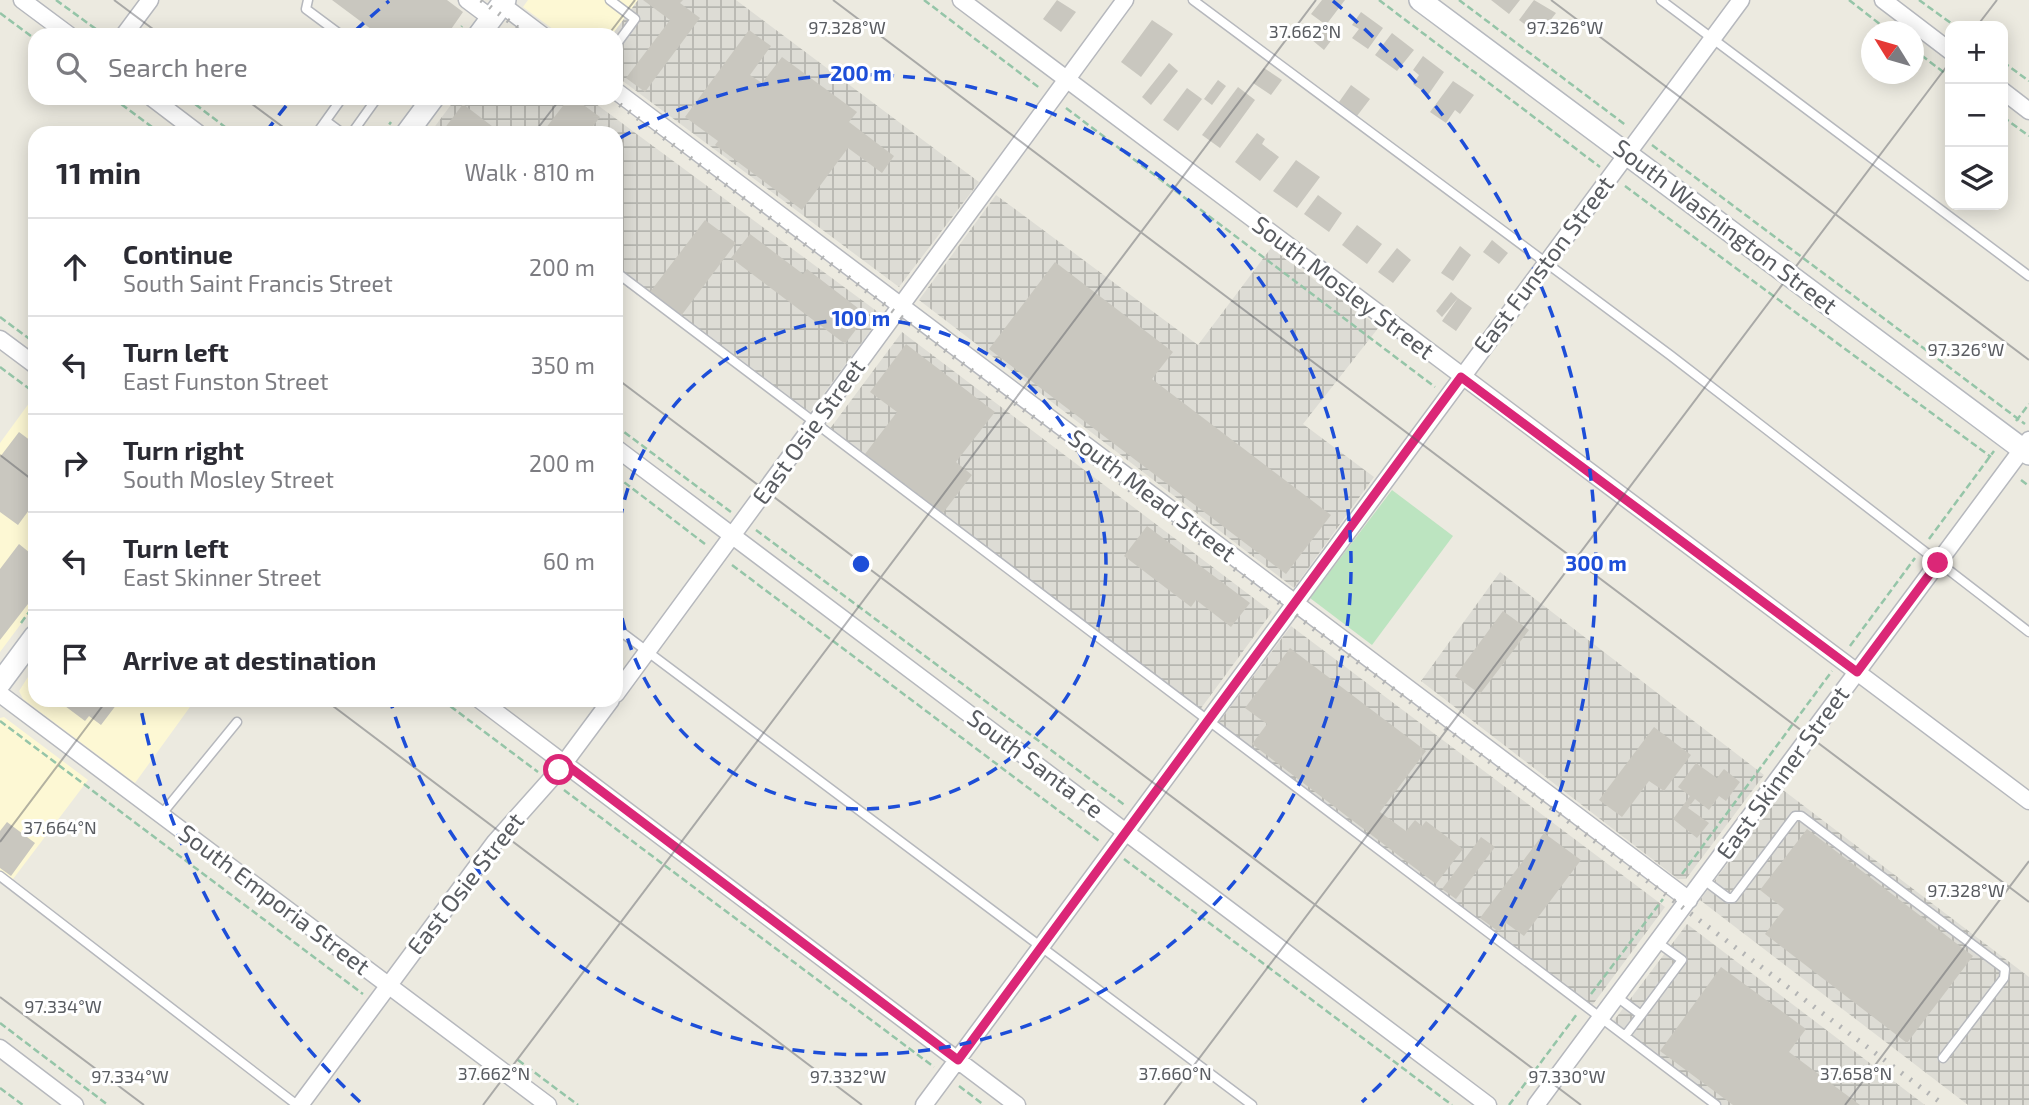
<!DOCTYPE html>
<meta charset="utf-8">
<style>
:root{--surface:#fff;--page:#f2f2f3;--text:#2b2b33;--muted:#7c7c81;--line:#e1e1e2}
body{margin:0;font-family:"Exo 2",sans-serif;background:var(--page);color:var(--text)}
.controls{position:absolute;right:21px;top:21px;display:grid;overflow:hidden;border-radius:14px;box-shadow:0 4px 18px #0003}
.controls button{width:63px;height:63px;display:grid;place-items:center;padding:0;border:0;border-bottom:2px solid var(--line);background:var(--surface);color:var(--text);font:35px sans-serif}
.compass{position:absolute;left:1861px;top:21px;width:63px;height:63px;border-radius:50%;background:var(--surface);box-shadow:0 4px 18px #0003;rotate:307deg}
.stop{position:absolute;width:21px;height:21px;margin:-16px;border:5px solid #db2777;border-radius:50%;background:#fff}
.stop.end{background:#db2777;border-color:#fff;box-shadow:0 2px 7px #0008}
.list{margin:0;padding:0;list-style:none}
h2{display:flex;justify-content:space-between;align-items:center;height:91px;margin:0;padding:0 28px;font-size:30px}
h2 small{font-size:23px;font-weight:400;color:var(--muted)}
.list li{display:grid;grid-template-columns:46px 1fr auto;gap:21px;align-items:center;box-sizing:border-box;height:98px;padding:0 28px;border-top:2px solid var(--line)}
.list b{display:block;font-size:26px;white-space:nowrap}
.list p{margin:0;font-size:23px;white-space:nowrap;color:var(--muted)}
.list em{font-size:23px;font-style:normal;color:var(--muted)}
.icon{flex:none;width:38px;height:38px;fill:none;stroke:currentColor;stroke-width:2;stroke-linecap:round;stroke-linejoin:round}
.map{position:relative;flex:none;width:2029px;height:1105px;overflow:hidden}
.search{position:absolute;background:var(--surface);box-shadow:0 4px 18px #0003;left:28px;top:28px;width:595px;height:77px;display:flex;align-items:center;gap:18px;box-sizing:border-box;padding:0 24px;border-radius:21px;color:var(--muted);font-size:26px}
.panel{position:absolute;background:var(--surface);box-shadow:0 4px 18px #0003;left:28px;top:126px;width:595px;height:581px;border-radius:21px}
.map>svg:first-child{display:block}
.commercial{fill:#fdf8d4}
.industrial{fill:url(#industrial-grid)}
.green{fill:#bce4c0}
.building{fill:#c9c7bf}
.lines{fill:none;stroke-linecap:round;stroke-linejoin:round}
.lane-casing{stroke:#b6b8bd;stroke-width:11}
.street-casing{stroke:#b6b8bd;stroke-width:19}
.secondary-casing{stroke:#b6b9bf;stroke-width:24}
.path{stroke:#95c5a8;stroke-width:2.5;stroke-dasharray:7 3.5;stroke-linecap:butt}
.lane{stroke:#fff;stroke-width:8}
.street{stroke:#fff;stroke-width:16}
.secondary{stroke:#fff;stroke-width:21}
.rail{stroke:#b3b4b4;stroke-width:5;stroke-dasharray:2 9;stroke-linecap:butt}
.route{stroke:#db2777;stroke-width:9}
.ticks{fill:none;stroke:#595c61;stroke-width:2;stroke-opacity:0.45}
.ring{fill:none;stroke:#1d4ed8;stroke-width:3.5;stroke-dasharray:12 9}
.labels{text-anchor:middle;stroke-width:6;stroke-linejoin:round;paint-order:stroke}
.street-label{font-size:24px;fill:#595c61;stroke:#fff}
.ticks-label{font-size:18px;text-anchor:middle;fill:#595c61;stroke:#fff;stroke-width:6;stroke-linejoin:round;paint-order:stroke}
.centre{fill:#1d4ed8;stroke:#fff;stroke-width:3.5}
.ring-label{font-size:21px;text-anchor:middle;font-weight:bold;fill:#1d4ed8;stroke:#fff;stroke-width:6;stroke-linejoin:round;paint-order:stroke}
</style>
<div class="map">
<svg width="2029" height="1105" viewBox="0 0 2029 1105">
<defs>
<pattern id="industrial-grid" width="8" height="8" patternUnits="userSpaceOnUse" patternTransform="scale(1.75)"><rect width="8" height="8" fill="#dddcd5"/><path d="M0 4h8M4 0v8" fill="none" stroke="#b6b6b0"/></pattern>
</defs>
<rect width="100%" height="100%" fill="#eceae0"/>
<path class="commercial" d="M528,0H638L612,35H561L523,7Z
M35,395V605L0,652V443Z
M35,666V700H195L135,783L23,699L19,691Z
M4,717L88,780L10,883L0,875V718Z"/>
<path class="industrial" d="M638,0H736L979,182L899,287L616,76V35H612Z
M456,98H588L882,315L805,419L616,279V133H430Z
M996,195L1198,345L1271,248L1379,327L1303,424L1374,477L1294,588L919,300Z
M902,332L1272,612L1196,715L826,434Z
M1500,572L1764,775L1686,879H1678L1421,681Z
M1291,626L1665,907L1588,1011L1213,730Z
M1783,790L2029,977V1105H1968L1700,900Z
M1687,924L1925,1105H1711L1609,1027Z"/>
<path class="green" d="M1392,490L1453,536L1372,645L1310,598Z"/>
<path class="building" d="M332,0H447L463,12L447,35H379Z
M643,0H683L680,3L700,18L645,92L626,78L670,20Z
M1057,0L1076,12L1061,32L1043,19Z
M1322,0H1345L1326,25L1311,14Z
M1491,0H1520L1509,14Z
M1534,0L1556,13L1539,35L1519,20Z
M1361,12L1383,28L1368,49L1352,38L1359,29L1352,25Z
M1152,20L1173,34L1141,77L1121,62Z
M1321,28L1333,38L1324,50L1312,40Z
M749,30L771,46L750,75L762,83L782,57L857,112L849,122L894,156L882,173L848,148L802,210L715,145L718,141L685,117Z
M1392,33L1414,50L1397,71L1375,55Z
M1423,56L1444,72L1428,95L1413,84L1419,75L1413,70Z
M1169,63L1178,71L1151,105L1142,97Z
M1264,68L1282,80L1271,95L1253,83Z
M1218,80L1226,86L1212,105L1204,99Z
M1453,81L1474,95L1460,114L1455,110L1446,123L1430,112Z
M1351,85L1370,99L1357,116L1339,102Z
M1238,87L1255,100L1220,148L1202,135Z
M1187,88L1202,99L1178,131L1163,120Z
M569,98H574L600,117L588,133H542Z
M463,104L501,133H441Z
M1257,133L1265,139L1262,144L1279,157L1260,181L1235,162Z
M1296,160L1320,177L1297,208L1273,191Z
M1318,195L1342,213L1329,232L1304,214Z
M705,220L736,243L681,316L650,292Z
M1357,225L1382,244L1367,264L1342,245Z
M750,234L803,274L807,269L867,315L845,344L731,258Z
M1492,240L1508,253L1499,264L1483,252Z
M1460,246L1471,255L1453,281L1441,273Z
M1397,248L1411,260L1393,283L1378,272Z
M1055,262L1173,352L1152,379L1331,515L1286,574L989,349Z
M1451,292L1458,298L1442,317L1436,311Z
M1458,298L1472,308L1456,331L1442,321Z
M906,344L995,412L956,462L972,475L943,513L865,454L897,412L870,392Z
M19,432L35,444V502L18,525L0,512V457Z
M1147,526L1250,603L1231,627L1196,600L1191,607L1124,556Z
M19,544L35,557V595L0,640V569Z
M1503,611L1529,630L1480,694L1455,676Z
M1290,648L1426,751L1380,812L1406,831L1415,820L1422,826L1426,821L1463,849L1436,884L1252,744L1267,724L1245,708Z
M57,700H120L101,725L89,716L85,721Z
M1654,727L1691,755L1664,791L1649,781L1622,817L1599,800Z
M1696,763L1717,778L1724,769L1740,782L1726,801L1719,796L1709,810L1695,799L1688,808L1709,823L1697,838L1673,819L1690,796L1678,787Z
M7,822L35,843L11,876L0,868V831Z
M1807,829L1973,956L1907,1043L1765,934L1784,909L1760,890Z
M1544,833L1581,860L1524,936L1506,923L1499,932L1480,918Z
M1481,837L1495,847L1456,899L1442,889Z
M1721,967L1806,1029L1789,1052L1860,1105H1733L1660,1051Z"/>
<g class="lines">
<defs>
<path id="lane" d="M308,0L306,9L341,35
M610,0L635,19L616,45
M1193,0L1670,355L2029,632
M1661,0L2029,276
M326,121L342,133
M317,133L342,98
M352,133L377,98
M616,272L1716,1105
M616,628L1252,1105
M161,815L237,722
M0,876L297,1105
M1704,880L1728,898H1733L1795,816H1801L2005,969L2004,978L1943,1058
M1617,997L1641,1015L1682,960L1657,942
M1625,1036L1641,1015"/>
<path id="street" d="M22,0L69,35
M467,0L491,18
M961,0L2029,801
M1883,0L1950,51
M501,4L542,35
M124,35L150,0
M616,91L1689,900
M2003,91L2029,111
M152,98L198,133
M0,339L35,365
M616,448L1488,1105
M0,694L548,1105
M616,694L1125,0
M480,700L1017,1105
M0,1048L75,1105
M300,1105L495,842L559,770L611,700
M924,1105L1741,0
M1536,1105L2029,440"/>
<path id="secondary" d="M1420,0L2029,454
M479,35L505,0
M407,133L433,98
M0,683L35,636"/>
</defs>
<use href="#lane" class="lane-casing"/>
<use href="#street" class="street-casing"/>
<use href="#secondary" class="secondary-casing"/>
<path class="path" d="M56,0L104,35
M924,0L1041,89
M1379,0L1600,167
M1459,0L1627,126
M1849,0L1890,32
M1919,0L1955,26
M0,13L35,39
M455,35L462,26
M1913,49L1950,77
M2003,62L2029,81
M113,98L160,133
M187,98L233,133
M1066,108L1435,387
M2003,117L2029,136
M383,133L391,122
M1652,145L2025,424
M1625,186L1991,457
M0,317L35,343
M0,367L35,393
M2016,421L2029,404
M616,426L731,512
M616,476L705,544
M2021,480L2029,486
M756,530L1126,806
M1929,539L1994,451
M732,565L1099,841
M21,623L35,604
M1850,646L1915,558
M442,700L538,772
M0,721L363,994
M564,790L934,1067
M1124,859L1452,1105
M1682,874L1832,671
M1591,994L1663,899
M0,1023L108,1105
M518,1060L578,1105
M959,1086L984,1105
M0,1088L23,1105
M1509,1105L1577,1014"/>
<use href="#lane" class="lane"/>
<use href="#street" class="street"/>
<use href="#secondary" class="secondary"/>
<path class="rail" d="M481,0L527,35
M611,98L1944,1105"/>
</g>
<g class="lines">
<path class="route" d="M559,770L564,763L958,1060L1461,377L1857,672L1938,563"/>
</g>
<path class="ticks" d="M114,0L161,35M833,0L2029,902M1551,0L2029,360M1977,26L1997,0M608,35L635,0M244,98L291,133M534,133L561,98M616,378L1581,1105M0,455L35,482M325,700L862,1105M0,842L107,700M0,997L144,1105M483,1105L1316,0M1164,1105L1950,62M1845,1105L2029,861"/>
<g class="ring">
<path d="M616 562A245 245 0 1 1 616 566"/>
<path d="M620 138A490 490 0 1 1 391 703"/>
<path d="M360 1102A735 735 0 0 1 140 704M266 132A735 735 0 0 1 290 101M355 31A735 735 0 0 1 389 1M1333 1A735 735 0 0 1 1362 1102"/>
</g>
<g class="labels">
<g class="street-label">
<text transform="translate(1725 227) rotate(37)" y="8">South Washington Street</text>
<text transform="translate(1544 265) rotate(-53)" y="8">East Funston Street</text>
<text transform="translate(1343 288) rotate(37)" y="8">South Mosley Street</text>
<text transform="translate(809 432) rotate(-54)" y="8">East Osie Street</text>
<text transform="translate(1152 496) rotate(37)" y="8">South Mead Street</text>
<text transform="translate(1035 764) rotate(37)" y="8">South Santa Fe</text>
<text transform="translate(1783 773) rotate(-54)" y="8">East Skinner Street</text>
<text transform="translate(466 884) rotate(-52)" y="8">East Osie Street</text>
<text transform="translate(274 900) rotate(37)" y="8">South Emporia Street</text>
</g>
</g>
<g class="ticks-label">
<text x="847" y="34">97.328°W</text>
<text x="1565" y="34">97.326°W</text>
<text x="1305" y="38">37.662°N</text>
<text x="1966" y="356">97.326°W</text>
<text x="60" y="834">37.664°N</text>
<text x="1966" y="897">97.328°W</text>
<text x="63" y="1013">97.334°W</text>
<text x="494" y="1080">37.662°N</text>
<text x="1175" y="1080">37.660°N</text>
<text x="1856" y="1080">37.658°N</text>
<text x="130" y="1083">97.334°W</text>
<text x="848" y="1083">97.332°W</text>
<text x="1567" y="1083">97.330°W</text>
</g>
<circle cx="861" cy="564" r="10" class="centre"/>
<g class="ring-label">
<text x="861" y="81">200 m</text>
<text x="861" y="326">100 m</text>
<text x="1596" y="571">300 m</text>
</g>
</svg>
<div class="controls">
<button>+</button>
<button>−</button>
<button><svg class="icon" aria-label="layers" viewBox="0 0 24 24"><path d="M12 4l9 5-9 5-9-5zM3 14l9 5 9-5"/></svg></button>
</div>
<svg class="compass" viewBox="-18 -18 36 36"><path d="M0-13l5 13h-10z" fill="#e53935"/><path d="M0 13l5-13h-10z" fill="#7c7c81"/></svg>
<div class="stop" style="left:559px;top:770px"></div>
<div class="stop end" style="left:1938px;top:563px"></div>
<div class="search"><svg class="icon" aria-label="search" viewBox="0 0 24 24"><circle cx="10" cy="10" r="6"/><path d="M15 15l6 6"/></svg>Search here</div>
<section class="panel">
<h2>11 min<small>Walk · 810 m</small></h2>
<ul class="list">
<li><svg class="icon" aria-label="ahead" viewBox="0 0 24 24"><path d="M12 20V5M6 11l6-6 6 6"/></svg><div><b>Continue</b><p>South Saint Francis Street</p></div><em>200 m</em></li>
<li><svg class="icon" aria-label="left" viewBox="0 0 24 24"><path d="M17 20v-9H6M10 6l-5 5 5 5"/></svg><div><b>Turn left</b><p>East Funston Street</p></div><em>350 m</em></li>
<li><svg class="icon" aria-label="right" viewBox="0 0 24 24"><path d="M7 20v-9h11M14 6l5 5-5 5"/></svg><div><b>Turn right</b><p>South Mosley Street</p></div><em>200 m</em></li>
<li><svg class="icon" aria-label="left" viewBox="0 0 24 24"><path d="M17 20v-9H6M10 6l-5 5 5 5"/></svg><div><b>Turn left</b><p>East Skinner Street</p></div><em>60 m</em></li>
<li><svg class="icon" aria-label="arrive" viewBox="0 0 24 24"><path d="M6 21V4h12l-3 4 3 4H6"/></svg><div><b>Arrive at destination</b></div></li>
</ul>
</section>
</div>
